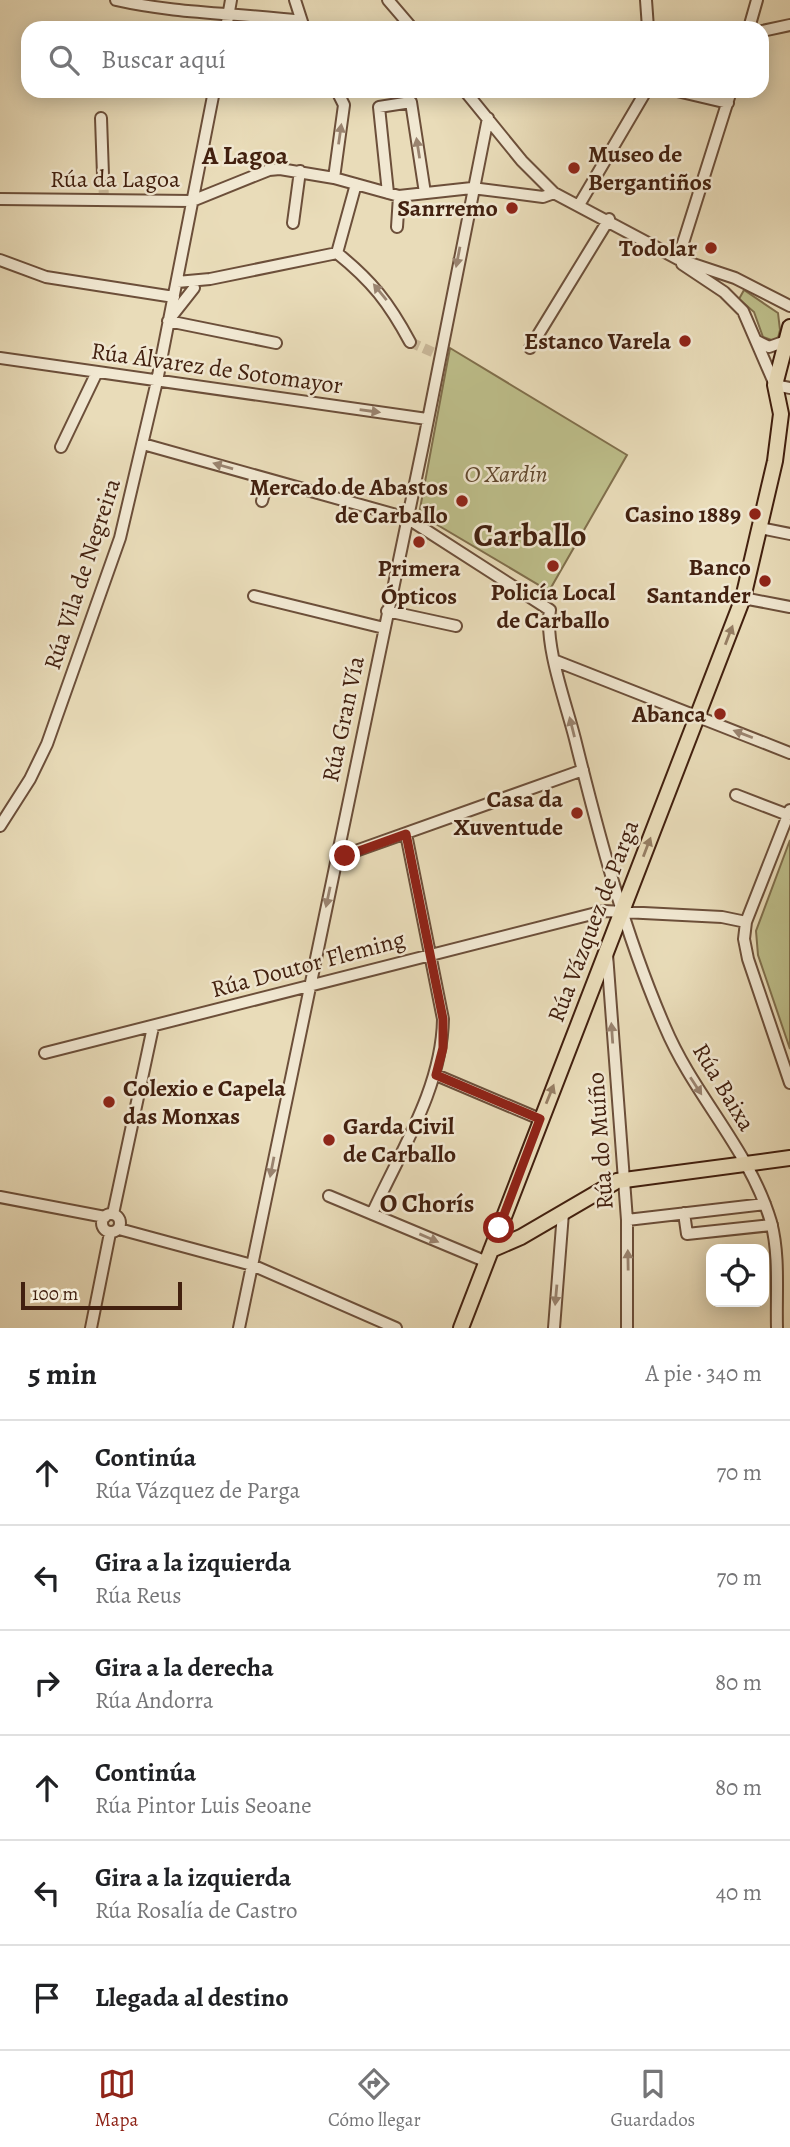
<!DOCTYPE html>
<html lang="es">
<meta charset="utf-8">
<style>
:root{--surface:#fff;--page:#f2f2f2;--text:#202124;--muted:#757577;--line:#e0e0e0;--accent:#8f2418}
body{margin:0;font-family:Alegreya,serif;background:var(--page);color:var(--text)}
.controls{position:absolute;right:21px;bottom:21px;display:grid;overflow:hidden;border-radius:14px;box-shadow:0 4px 18px #0003}
.controls button{width:63px;height:63px;display:grid;place-items:center;padding:0;border:0;border-bottom:2px solid var(--line);background:var(--surface);color:var(--text);font:35px sans-serif}
.scale{position:absolute;left:21px;bottom:18px;width:161px;box-sizing:border-box;padding-left:7px;border:4px solid #42200f;border-top:0;font-size:19px;line-height:24px;white-space:nowrap;color:#42200f;-webkit-text-stroke:5px #f1e8d2;paint-order:stroke}
.stop{position:absolute;width:21px;height:21px;margin:-16px;border:5px solid #8f2418;border-radius:50%;background:#fff}
.stop.end{background:#8f2418;border-color:#fff;box-shadow:0 2px 7px #0008}
.list{margin:0;padding:0;list-style:none}
h2{display:flex;justify-content:space-between;align-items:center;height:91px;margin:0;padding:0 28px;font-size:30px}
h2 small{font-size:23px;font-weight:400;color:var(--muted)}
.list li{display:grid;grid-template-columns:46px 1fr auto;gap:21px;align-items:center;box-sizing:border-box;height:105px;padding:0 28px;border-top:2px solid var(--line)}
.list b{display:block;font-size:26px;white-space:nowrap}
.list p{margin:0;font-size:23px;white-space:nowrap;color:var(--muted)}
.list em{font-size:23px;font-style:normal;color:var(--muted)}
.icon{flex:none;width:38px;height:38px;fill:none;stroke:currentColor;stroke-width:2;stroke-linecap:round;stroke-linejoin:round}
.map{position:relative;flex:none;width:790px;height:1328px;overflow:hidden}
.search{position:absolute;background:var(--surface);box-shadow:0 4px 18px #0003;left:21px;right:21px;top:21px;height:77px;display:flex;align-items:center;gap:18px;box-sizing:border-box;padding:0 24px;border-radius:21px;color:var(--muted);font-size:26px}
.sheet{height:721px;background:var(--surface)}
nav{display:flex;justify-content:space-around;align-items:center;box-sizing:border-box;height:98px;border-top:2px solid var(--line);background:var(--surface);font-size:19px;color:var(--muted)}
nav a{display:grid;justify-items:center;gap:4px}
nav .on{color:var(--accent)}
.map>svg:first-child{display:block}
.green{fill:#bdbe8a;stroke:#806f4c;stroke-width:2}
.lines{fill:none;stroke-linecap:round;stroke-linejoin:round}
.minor-tunnel{stroke:#c8b697;stroke-width:10;stroke-dasharray:10 5;stroke-linecap:butt}
.minor-casing{stroke:#6c4f3a;stroke-width:14}
.major-casing{stroke:#42200f;stroke-width:18}
.minor{stroke:#f1e8d2;stroke-width:10}
.major{stroke:#e9dcb9;stroke-width:14}
.oneway{fill:#9a8470}
.oneway2{fill:#967e64}
.route{stroke:#8f2418;stroke-width:9}
.poi-dot{fill:#8f2418;stroke:#f1e8d2;stroke-width:2.5}
.labels{text-anchor:middle;stroke-width:5;stroke-linejoin:round;paint-order:stroke}
.poi-label{font-size:24px;font-weight:bold;fill:#42200f;stroke:#f1e8d2;text-anchor:end}
.street-label{font-size:24px;fill:#42200f;stroke:#f1e8d2}
.park-label{font-size:24px;font-style:italic;fill:#61482e;stroke:#f1e8d2}
.neighbourhood-label{font-size:26px;font-weight:bold;fill:#42200f;stroke:#f1e8d2}
.district-label{font-size:32px;font-weight:bold;fill:#42200f;stroke:#f1e8d2}
</style>
<div class="map">
<svg width="790" height="1328" viewBox="0 0 790 1328">
<rect width="100%" height="100%" fill="#e9dcb9"/>
<filter id="stains"><feTurbulence type="fractalNoise" baseFrequency=".00286" numOctaves="4"/><feColorMatrix values="0 0 0 0 .2 0 0 0 0 .09 0 0 0 0 .02 0 0 0 .5 -.17"/></filter>
<radialGradient id="worn" r=".72"><stop offset=".6" stop-color="#630" stop-opacity="0"/><stop offset="1" stop-color="#630" stop-opacity=".3"/></radialGradient>
<path class="green" d="M744,290L778,313L780,330L777,342L763,337L754,312L739,299Z
M450,348L627,455L549,591L419,514Z
M790,840V1049L758,955L756,931Z"/>
<g class="lines">
<path class="minor-tunnel" d="M103,175L104,200
M410,342L439,355"/>
<defs>
<path id="minor" d="M116,0C177,14 239,13 301,21
M295,0L304,28
M388,0L412,28
M646,0L648,28
M226,28L231,0
M749,28L757,0
M762,31L790,25
M465,91L522,161L554,193L678,259L735,278L790,306
M677,91L728,103
M101,118L103,175
M334,178L344,105L337,91
M388,193L379,107L411,102L425,193
M0,199L192,201L269,170L280,169L334,178L399,196L472,188L543,197L554,193
M579,205L646,91
M293,223L300,171
M397,227L399,196
M337,253L356,184
M678,259L731,91
M0,260L46,277L174,297
M682,264L724,292L743,311L775,385L790,388
M177,282L210,279L337,253C372,281 389,303 410,342
M194,288L168,321L276,343
M757,341L769,347L786,341
M530,348L609,219
M0,358L427,419
M143,444L407,518L550,610C544,645 566,703 575,739C599,836 625,935 665,1027C694,1096 750,1150 771,1222C780,1256 776,1294 777,1328
M61,447L97,372
M262,501L268,479
M760,528L790,534
M254,596L384,628
M743,598L790,607
M387,611L456,626
M556,661L790,753
M736,795L788,815
M790,810L746,922L744,939L748,959L790,1083
M0,826L30,779L47,744L120,538L157,381L214,91
M336,858L583,770
M607,954L627,1220V1328
M45,1053L604,911L722,917L746,922
M436,1075L540,1119
M329,1196L487,1262
M0,1197L105,1217
M684,1213L687,1234L772,1225
M102 1223a9 9 0 1 1 18 0a9 9 0 1 1-18 0Z
M113,1214L153,1027
M372,1214C400,1152 442,1088 443,1019L406,834
M627,1220L765,1204
M119,1229L252,1265L396,1328
M91,1328L110,1233
M239,1328L423,445L488,118
M554,1328L563,1213"/>
<path id="major" d="M491,1250L521,1237L617,1181L790,1158
M461,1328L743,598L775,461L781,414L775,385L790,327"/>
</defs>
<use href="#minor" class="minor-casing"/>
<use href="#major" class="major-casing"/>
<use href="#minor" class="minor"/>
<use href="#major" class="major"/>
</g>
<defs><path id="oneway-solid" d="M-6-.8H1V-3.2L6.5 0L1 3.2V.8H-6Z" transform="scale(1.75)"/></defs>
<g class="oneway">
<use href="#oneway-solid" transform="translate(340 134) rotate(-82)"/>
<use href="#oneway-solid" transform="translate(418 148) rotate(-99)"/>
<use href="#oneway-solid" transform="translate(458 257) rotate(101)"/>
<use href="#oneway-solid" transform="translate(380 292) rotate(-129)"/>
<use href="#oneway-solid" transform="translate(370 411) rotate(8)"/>
<use href="#oneway-solid" transform="translate(223 466) rotate(-164)"/>
<use href="#oneway-solid" transform="translate(572 727) rotate(-104)"/>
<use href="#oneway-solid" transform="translate(743 734) rotate(-159)"/>
<use href="#oneway-solid" transform="translate(328 897) rotate(102)"/>
<use href="#oneway-solid" transform="translate(612 1033) rotate(-94)"/>
<use href="#oneway-solid" transform="translate(696 1086) rotate(57)"/>
<use href="#oneway-solid" transform="translate(272 1167) rotate(101)"/>
<use href="#oneway-solid" transform="translate(429 1238) rotate(23)"/>
<use href="#oneway-solid" transform="translate(628 1260) rotate(-91)"/>
<use href="#oneway-solid" transform="translate(556 1295) rotate(95)"/>
</g>
<g class="oneway2">
<use href="#oneway-solid" transform="translate(729 635) rotate(-69)"/>
<use href="#oneway-solid" transform="translate(647 847) rotate(-69)"/>
<use href="#oneway-solid" transform="translate(550 1094) rotate(-68)"/>
</g>
<g class="lines">
<path class="route" d="M345,856L406,834L443,1019V1048L436,1075L540,1119L499,1228"/>
</g>
<g class="poi-dot">
<circle cx="574" cy="168" r="7"/>
<circle cx="512" cy="208" r="7"/>
<circle cx="711" cy="248" r="7"/>
<circle cx="685" cy="341" r="7"/>
<circle cx="462" cy="501" r="7"/>
<circle cx="755" cy="514" r="7"/>
<circle cx="419" cy="542" r="7"/>
<circle cx="553" cy="566" r="7"/>
<circle cx="765" cy="581" r="7"/>
<circle cx="720" cy="714" r="7"/>
<circle cx="577" cy="813" r="7"/>
<circle cx="109" cy="1102" r="7"/>
<circle cx="329" cy="1140" r="7"/>
</g>
<g class="labels">
<g class="poi-label">
<text x="588" y="162" text-anchor="start">Museo de<tspan x="588" dy="28">Bergantiños</tspan></text>
<text x="498" y="216">Sanrremo</text>
<text x="697" y="256">Todolar</text>
<text x="671" y="349">Estanco Varela</text>
<text x="448" y="495">Mercado de Abastos<tspan x="448" dy="28">de Carballo</tspan></text>
<text x="741" y="522">Casino 1889</text>
<text x="751" y="575">Banco<tspan x="751" dy="28">Santander</tspan></text>
<text x="419" y="576" text-anchor="middle">Primera<tspan x="419" dy="28">Ópticos</tspan></text>
<text x="553" y="600" text-anchor="middle">Policía Local<tspan x="553" dy="28">de Carballo</tspan></text>
<text x="706" y="722">Abanca</text>
<text x="563" y="807">Casa da<tspan x="563" dy="28">Xuventude</tspan></text>
<text x="123" y="1096" text-anchor="start">Colexio e Capela<tspan x="123" dy="28">das Monxas</tspan></text>
<text x="343" y="1134" text-anchor="start">Garda Civil<tspan x="343" dy="28">de Carballo</tspan></text>
</g>
<g class="street-label">
<text x="115" y="187">Rúa da Lagoa</text>
<text transform="translate(217 368) rotate(8)" y="8">Rúa Álvarez de Sotomayor</text>
<text transform="translate(82 574) rotate(-72)" y="8">Rúa Vila de Negreira</text>
<text transform="translate(343 719) rotate(-78)" y="8">Rúa Gran Vía</text>
<text transform="translate(593 921) rotate(-69)" y="8">Rúa Vázquez de Parga</text>
<text transform="translate(308 964) rotate(-15)" y="8">Rúa Doutor Fleming</text>
<text transform="translate(724 1087) rotate(59)" y="8">Rúa Baixa</text>
<text transform="translate(600 1141) rotate(-94)" y="8">Rúa do Muíño</text>
</g>
<g class="park-label">
<text x="506" y="482">O Xardín</text>
</g>
<g class="neighbourhood-label">
<text x="245" y="164">A Lagoa</text>
<text x="427" y="1212">O Chorís</text>
</g>
<g class="district-label">
<text x="530" y="546">Carballo</text>
</g>
</g>
<rect width="100%" height="100%" filter="url(#stains)"/>
<rect width="100%" height="100%" fill="url(#worn)"/>
</svg>
<div class="controls">
<button><svg class="icon" aria-label="locate" viewBox="0 0 24 24"><circle cx="12" cy="12" r="6"/><path d="M12 2v4M12 18v4M2 12h4M18 12h4"/></svg></button>
</div>
<div class="scale">100 m</div>
<div class="stop" style="left:499px;top:1228px"></div>
<div class="stop end" style="left:345px;top:856px"></div>
<div class="search"><svg class="icon" aria-label="search" viewBox="0 0 24 24"><circle cx="10" cy="10" r="6"/><path d="M15 15l6 6"/></svg>Buscar aquí</div>
</div>
<section class="sheet">
<h2>5 min<small>A pie · 340 m</small></h2>
<ul class="list">
<li><svg class="icon" aria-label="ahead" viewBox="0 0 24 24"><path d="M12 20V5M6 11l6-6 6 6"/></svg><div><b>Continúa</b><p>Rúa Vázquez de Parga</p></div><em>70 m</em></li>
<li><svg class="icon" aria-label="left" viewBox="0 0 24 24"><path d="M17 20v-9H6M10 6l-5 5 5 5"/></svg><div><b>Gira a la izquierda</b><p>Rúa Reus</p></div><em>70 m</em></li>
<li><svg class="icon" aria-label="right" viewBox="0 0 24 24"><path d="M7 20v-9h11M14 6l5 5-5 5"/></svg><div><b>Gira a la derecha</b><p>Rúa Andorra</p></div><em>80 m</em></li>
<li><svg class="icon" aria-label="ahead" viewBox="0 0 24 24"><path d="M12 20V5M6 11l6-6 6 6"/></svg><div><b>Continúa</b><p>Rúa Pintor Luis Seoane</p></div><em>80 m</em></li>
<li><svg class="icon" aria-label="left" viewBox="0 0 24 24"><path d="M17 20v-9H6M10 6l-5 5 5 5"/></svg><div><b>Gira a la izquierda</b><p>Rúa Rosalía de Castro</p></div><em>40 m</em></li>
<li><svg class="icon" aria-label="arrive" viewBox="0 0 24 24"><path d="M6 21V4h12l-3 4 3 4H6"/></svg><div><b>Llegada al destino</b></div></li>
</ul>
</section>
<nav>
<a class="on"><svg class="icon" aria-label="map" viewBox="0 0 24 24"><path d="M3 6l6-2 6 2 6-2v14l-6 2-6-2-6 2zM9 4v14M15 6v14"/></svg>Mapa</a>
<a><svg class="icon" aria-label="directions" viewBox="0 0 24 24"><path d="M12 3l9 9-9 9-9-9zM9 14v-3h6M13 9l2 2-2 2"/></svg>Cómo llegar</a>
<a><svg class="icon" aria-label="saved" viewBox="0 0 24 24"><path d="M7 4h10v16l-5-4-5 4z"/></svg>Guardados</a>
</nav>
